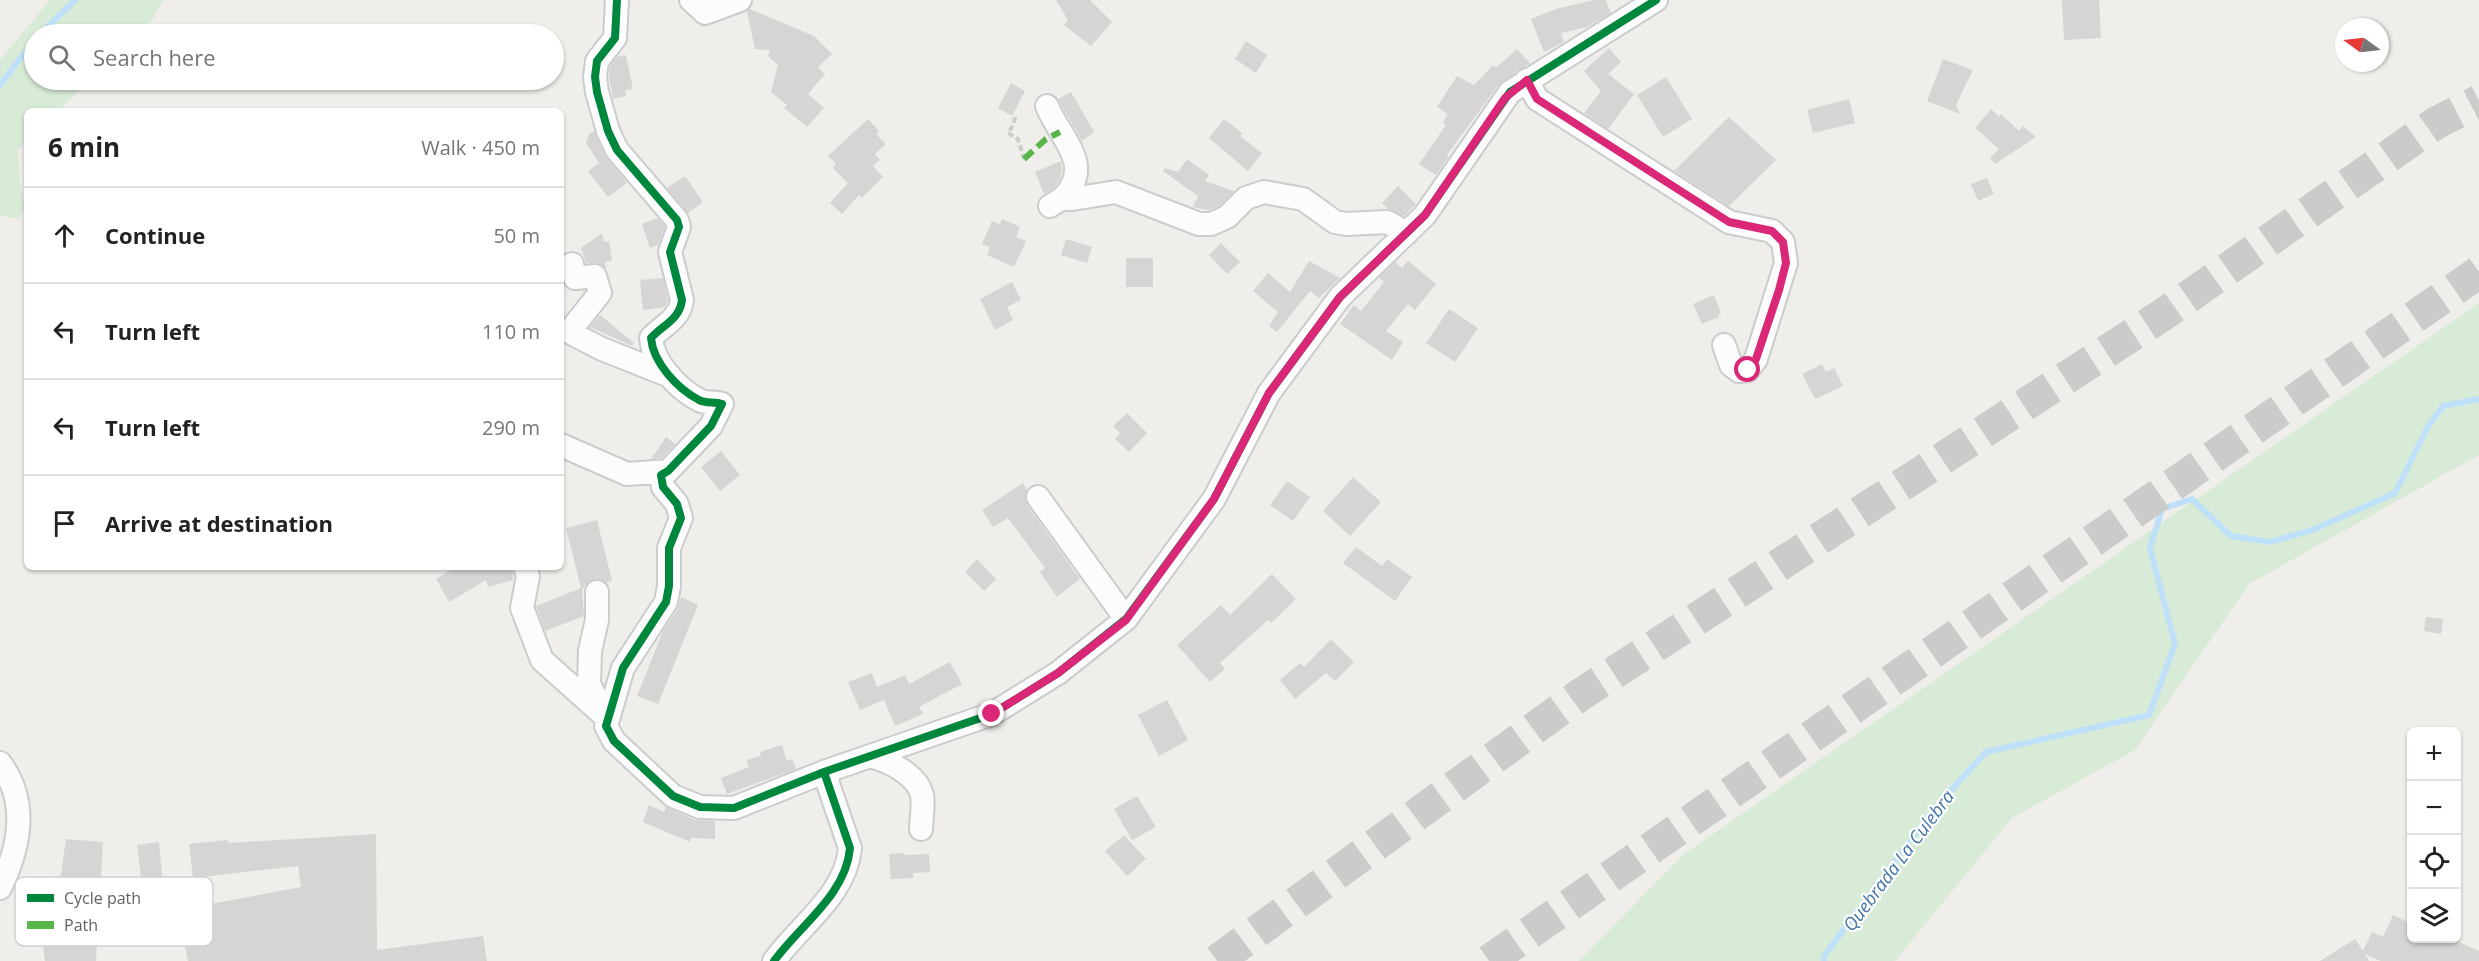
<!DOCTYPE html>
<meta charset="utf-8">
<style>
:root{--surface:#fff;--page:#f2f2f2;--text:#222;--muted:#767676;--line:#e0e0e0}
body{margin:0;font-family:"Open Sans",sans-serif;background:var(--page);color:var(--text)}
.controls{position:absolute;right:18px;bottom:18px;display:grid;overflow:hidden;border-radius:9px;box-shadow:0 2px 4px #0004}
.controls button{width:54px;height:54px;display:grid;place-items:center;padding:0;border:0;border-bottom:2px solid var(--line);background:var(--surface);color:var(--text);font:30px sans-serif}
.compass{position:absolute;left:2335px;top:18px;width:54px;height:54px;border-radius:50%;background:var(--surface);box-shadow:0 2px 4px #0004;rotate:285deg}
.stop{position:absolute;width:18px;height:18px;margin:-14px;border:4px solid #db2777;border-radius:50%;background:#fff}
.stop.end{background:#db2777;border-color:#fff;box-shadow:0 2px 6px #0008}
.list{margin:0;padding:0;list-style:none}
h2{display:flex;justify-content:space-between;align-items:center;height:78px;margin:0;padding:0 24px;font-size:26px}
h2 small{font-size:20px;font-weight:400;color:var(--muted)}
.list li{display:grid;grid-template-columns:39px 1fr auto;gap:18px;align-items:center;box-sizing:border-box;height:96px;padding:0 24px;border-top:2px solid var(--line)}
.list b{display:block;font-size:22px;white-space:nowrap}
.list em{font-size:20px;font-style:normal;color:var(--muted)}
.icon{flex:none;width:33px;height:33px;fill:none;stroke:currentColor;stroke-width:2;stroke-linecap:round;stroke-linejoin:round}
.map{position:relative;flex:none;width:2479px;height:961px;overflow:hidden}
.search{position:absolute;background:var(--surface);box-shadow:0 2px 4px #0004;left:24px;top:24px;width:540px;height:66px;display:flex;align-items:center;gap:15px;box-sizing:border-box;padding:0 21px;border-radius:33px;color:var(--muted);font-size:22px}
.panel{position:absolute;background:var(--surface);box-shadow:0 2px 4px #0004;left:24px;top:108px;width:540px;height:462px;border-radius:9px}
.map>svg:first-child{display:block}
.green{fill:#d8ebd6}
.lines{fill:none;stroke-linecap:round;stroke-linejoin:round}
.stream{stroke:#bfe0f9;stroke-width:6}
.building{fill:#d6d5d3}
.highway-tunnel{stroke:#cbcbca;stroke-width:33;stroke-dasharray:33 16;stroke-linecap:butt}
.minor-casing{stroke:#cbcccc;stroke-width:26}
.path{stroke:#cacfcc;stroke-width:4;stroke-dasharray:6 3;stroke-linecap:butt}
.minor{stroke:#fdfcfc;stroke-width:22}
.quiet{stroke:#58b549;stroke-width:6;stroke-dasharray:12 6;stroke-linecap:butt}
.cycleway-casing{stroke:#fff;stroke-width:11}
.cycleway{stroke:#00873e;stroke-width:8}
.route{stroke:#db2777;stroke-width:8}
.labels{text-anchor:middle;stroke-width:4.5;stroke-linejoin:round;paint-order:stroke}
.water-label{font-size:18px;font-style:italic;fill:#4174aa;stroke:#fff}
.key{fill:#fff;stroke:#cfd0d2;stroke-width:1.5}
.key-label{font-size:16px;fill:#5f6368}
</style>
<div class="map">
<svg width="2479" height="961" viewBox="0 0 2479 961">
<rect width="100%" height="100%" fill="#efeeea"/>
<path class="green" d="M50,0H163L152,20L137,34H34V80H90L58,111H27V141L18,150L20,186L27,208L18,219L0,215V60Z
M2479,303V455L2249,584L2135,750L2012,818L1895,961H1579L1684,854Z"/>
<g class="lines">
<path class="stream" d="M40,34L75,0
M0,85L34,40
M1824,961V956L1935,808L1986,752L2149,715L2175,644L2150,548L2162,509L2192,499L2231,536L2271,542L2315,529L2395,493L2427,428L2443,406L2479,399"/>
</g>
<path class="building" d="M1056,0H1090L1112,22L1091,46L1064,25L1068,20Z
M1594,0H1606L1611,13L1587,27L1561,33L1564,42L1544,52L1531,19L1556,9Z
M2062,0H2099L2101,38L2064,40Z
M750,9L814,36L832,54L818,67L825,74L808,94L824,108L807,127L784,108L787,105L771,92L778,65L768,56L770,50L755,49L747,11Z
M1246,41L1267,55L1256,73L1235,59Z
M1609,48L1621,62L1608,74L1634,94L1608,129L1584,113L1601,91L1584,71Z
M1517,49L1530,63L1499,84L1447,155L1449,156L1436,175L1419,164L1446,125L1443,122L1448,114L1437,107L1457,76L1474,85L1493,65L1496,68Z
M626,55L633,89L625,90L626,96L613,99L609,77L610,66L617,57Z
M1943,59L1973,70L1956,105L1960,114L1927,101Z
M1666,77L1692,119L1663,137L1637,95Z
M1011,83L1025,91L1012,116L998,108Z
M1071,92L1094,132L1082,141L1058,99Z
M1849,99L1855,123L1813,133L1807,110Z
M1991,109L1999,117L2001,114L2019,131L2023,126L2036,137L1995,164L1990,158L1999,149L1975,128Z
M1729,117L1776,160L1729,206L1674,171Z
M868,119L879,131L876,134L886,144L875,154L880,160L873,166L883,177L862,198L859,195L842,214L830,203L848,183L833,168L836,164L828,156Z
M1224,119L1242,133L1240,136L1262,153L1248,171L1209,138Z
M594,131L605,156L627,183L608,197L588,171L599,163L586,143L589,134Z
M1187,159L1209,175L1205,181L1234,191L1219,206L1208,210L1193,207L1198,196L1163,171L1165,168L1178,172Z
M1061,161L1062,172L1060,179L1054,188L1044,194L1035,172Z
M685,176L703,202L688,213L667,188Z
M1987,178L1994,194L1978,201L1971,184Z
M1398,186L1416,204L1404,216L1388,209L1382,203Z
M658,218L665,227L658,245L650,248L642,224Z
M1002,219L1020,227L1016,237L1026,241L1014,267L987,255L990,247L982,244L992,221L1000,224Z
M602,233L604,242L609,241L612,261L605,262L606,269L599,263H586L581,248Z
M1066,239L1092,247L1087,263L1061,255Z
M1221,243L1240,262L1227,274L1209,255Z
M1126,258H1153V287H1126Z
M1309,261L1340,278L1319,298L1310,291L1277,332L1269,326L1278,312L1253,291L1268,273L1290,292Z
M1408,261L1436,284L1415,310L1408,304L1386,331L1403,342L1392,360L1340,324L1354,305L1361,311L1384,282L1379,278L1395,262L1402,268Z
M663,278L668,300L666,305L665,307L643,310L640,280Z
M1012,282L1021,300L1007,307L1013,320L995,330L980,299Z
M1714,295L1721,313L1718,315L1719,317L1702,324L1693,304Z
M1449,309L1478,328L1455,362L1426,343Z
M600,315L634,343L632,346L590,327Z
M1822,364L1826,372L1834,368L1843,386L1815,399L1802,374Z
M1127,413L1147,433L1129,452L1115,439L1120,433L1113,426Z
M666,437L675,444L662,458L651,459Z
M721,451L740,475L720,491L701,467Z
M1353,477L1381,502L1350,536L1323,511Z
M1287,481L1310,497L1293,521L1270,505Z
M1023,483L1027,490L1025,498L1027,505L1080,579L1057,597L1040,572L1045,568L1008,518L993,527L982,510Z
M597,520L612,581L606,583L598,579L590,581L582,589L584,616L545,631L536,606L581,588L566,528Z
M1356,547L1382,566L1387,559L1412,577L1395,601L1343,563Z
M977,559L996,579L984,591L965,572Z
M456,567H512L513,580L488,587L486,580L449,602L436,579Z
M1272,574L1296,599L1271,623L1268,620L1220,663L1225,669L1210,682L1177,645L1221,605L1230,615Z
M681,597L698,605L658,704L637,696L663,631L678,609Z
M2426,617L2443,619L2441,634L2424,631Z
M1331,639L1354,662L1335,681L1326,673L1295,699L1280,680L1300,663L1304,667Z
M950,662L962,684L919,707L923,714L895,726L884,700L860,710L848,682L872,673L877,687L905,675L909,684Z
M1167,700L1188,740L1159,756L1138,715Z
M782,745L787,761L792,759L796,769L727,794L721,778L749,767L746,760L761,756L760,752Z
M1137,796L1156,827L1132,840L1114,809Z
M649,805L664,812L666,807L695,820L715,821V839L691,838L690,842L643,822Z
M376,834L377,950L483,936L487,961H188L178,910L301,887L298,866L193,878L189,844L227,840L228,843Z
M1124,835L1146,859L1127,876L1105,851Z
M66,839L103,842L96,961H45L42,940L60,881Z
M159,842L165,908L145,910L137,845Z
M904,853V855L929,854L930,872L913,873V878L891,879L889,854Z
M2393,915L2412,924V939H2452L2479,951V961H2381L2365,954L2369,961H2320L2355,939L2363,951L2372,932L2383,937Z"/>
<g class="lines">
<path class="highway-tunnel" d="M1217,961L1580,695L2161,316L2436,123L2479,101
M1489,961L2479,272"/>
<defs>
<path id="minor" d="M617,0L615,38L597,61L595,77L597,92L608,131L617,150L677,220L679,227L670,252L682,300C680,319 663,325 651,338C653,363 678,389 699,400C706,404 715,401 722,404L711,426L668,471L661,475L663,487L677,504L681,518L669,548V586L666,602L623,668L606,726L614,741L673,796L700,807L734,808L824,772
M691,0L705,13L740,0
M1527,80L1537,99L1729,222L1772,231L1783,242L1786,263L1756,359L1748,370L1739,371L1731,365L1724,345
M1047,106C1060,139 1095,164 1063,198
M1050,206L1063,198L1072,199L1116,192L1199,224H1211L1227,217L1246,198L1264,192L1303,199L1335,222L1346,224L1387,222L1407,233
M572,264L575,278L595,276L600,293L569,332L602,349L670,376
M561,445L627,474L668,471
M1038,497L1126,619
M525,567L528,576L522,608L542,660L607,718
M597,592V620L590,651L589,684L602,709
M870,756C888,761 917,774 922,795C924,805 921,819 921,829
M0,763C29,802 20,847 0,888
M774,961C800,925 846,895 850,848L824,772L992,714L1058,673L1126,619L1214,499L1269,393L1340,297L1425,215L1510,92L1656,0"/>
</defs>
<use href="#minor" class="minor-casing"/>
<path class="path" d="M1015,117L1014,124L1008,133L1018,139L1024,159"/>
<use href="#minor" class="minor"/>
<path class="quiet" d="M1024,159L1046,139L1060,132"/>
<defs>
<path id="cycleway" d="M617,0L615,38L597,61L595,77L597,92L608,131L617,150L677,220L679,227L670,252L682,300C680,319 663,325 651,338C653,363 678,389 699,400C706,404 715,401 722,404L711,426L668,471L661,475L663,487L677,504L681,518L669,548V586L666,602L623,668L606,726L614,741L673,796L700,807L734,808L824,772
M774,961C800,925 846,895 850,848L824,772L992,714L1058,673L1126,619L1214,499L1269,393L1340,297L1425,215L1510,92L1656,0"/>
</defs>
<use href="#cycleway" class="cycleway-casing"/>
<use href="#cycleway" class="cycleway"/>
</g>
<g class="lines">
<path class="route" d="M992,714L1058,673L1126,620L1214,499L1269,393L1340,297L1425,215L1505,98L1527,80L1537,99L1729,222L1772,231L1783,242L1786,263L1779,290L1756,359L1748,370"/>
</g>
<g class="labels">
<g class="water-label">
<text transform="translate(1899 861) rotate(-53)" y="6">Quebrada La Culebra</text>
</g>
</g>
<rect x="15" y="877" width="198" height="69" rx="9" class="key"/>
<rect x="27" y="894" width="27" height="8" fill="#00873e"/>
<rect x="27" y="921" width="27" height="8" fill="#58b549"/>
<g class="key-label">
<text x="64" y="904">Cycle path</text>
<text x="64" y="931">Path</text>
</g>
</svg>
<div class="controls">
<button>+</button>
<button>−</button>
<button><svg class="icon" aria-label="locate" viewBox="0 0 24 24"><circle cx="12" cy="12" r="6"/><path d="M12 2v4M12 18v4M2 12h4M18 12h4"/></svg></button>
<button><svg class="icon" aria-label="layers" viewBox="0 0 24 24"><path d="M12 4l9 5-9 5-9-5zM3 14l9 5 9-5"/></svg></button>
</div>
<svg class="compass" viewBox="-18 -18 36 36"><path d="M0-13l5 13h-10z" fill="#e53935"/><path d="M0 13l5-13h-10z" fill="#767676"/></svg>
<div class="stop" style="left:1748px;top:370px"></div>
<div class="stop end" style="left:992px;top:714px"></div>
<div class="search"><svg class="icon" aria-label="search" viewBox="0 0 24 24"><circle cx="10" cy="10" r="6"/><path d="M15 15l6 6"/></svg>Search here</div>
<section class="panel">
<h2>6 min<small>Walk · 450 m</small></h2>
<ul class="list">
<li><svg class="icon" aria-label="ahead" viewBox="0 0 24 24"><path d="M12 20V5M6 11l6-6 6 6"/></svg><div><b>Continue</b></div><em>50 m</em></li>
<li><svg class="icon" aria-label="left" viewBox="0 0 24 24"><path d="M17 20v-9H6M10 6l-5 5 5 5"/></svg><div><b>Turn left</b></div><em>110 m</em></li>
<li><svg class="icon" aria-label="left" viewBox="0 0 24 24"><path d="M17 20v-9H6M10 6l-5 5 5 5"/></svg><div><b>Turn left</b></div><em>290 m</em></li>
<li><svg class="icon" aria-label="arrive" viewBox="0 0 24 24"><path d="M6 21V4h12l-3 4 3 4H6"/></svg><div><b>Arrive at destination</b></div></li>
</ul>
</section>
</div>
